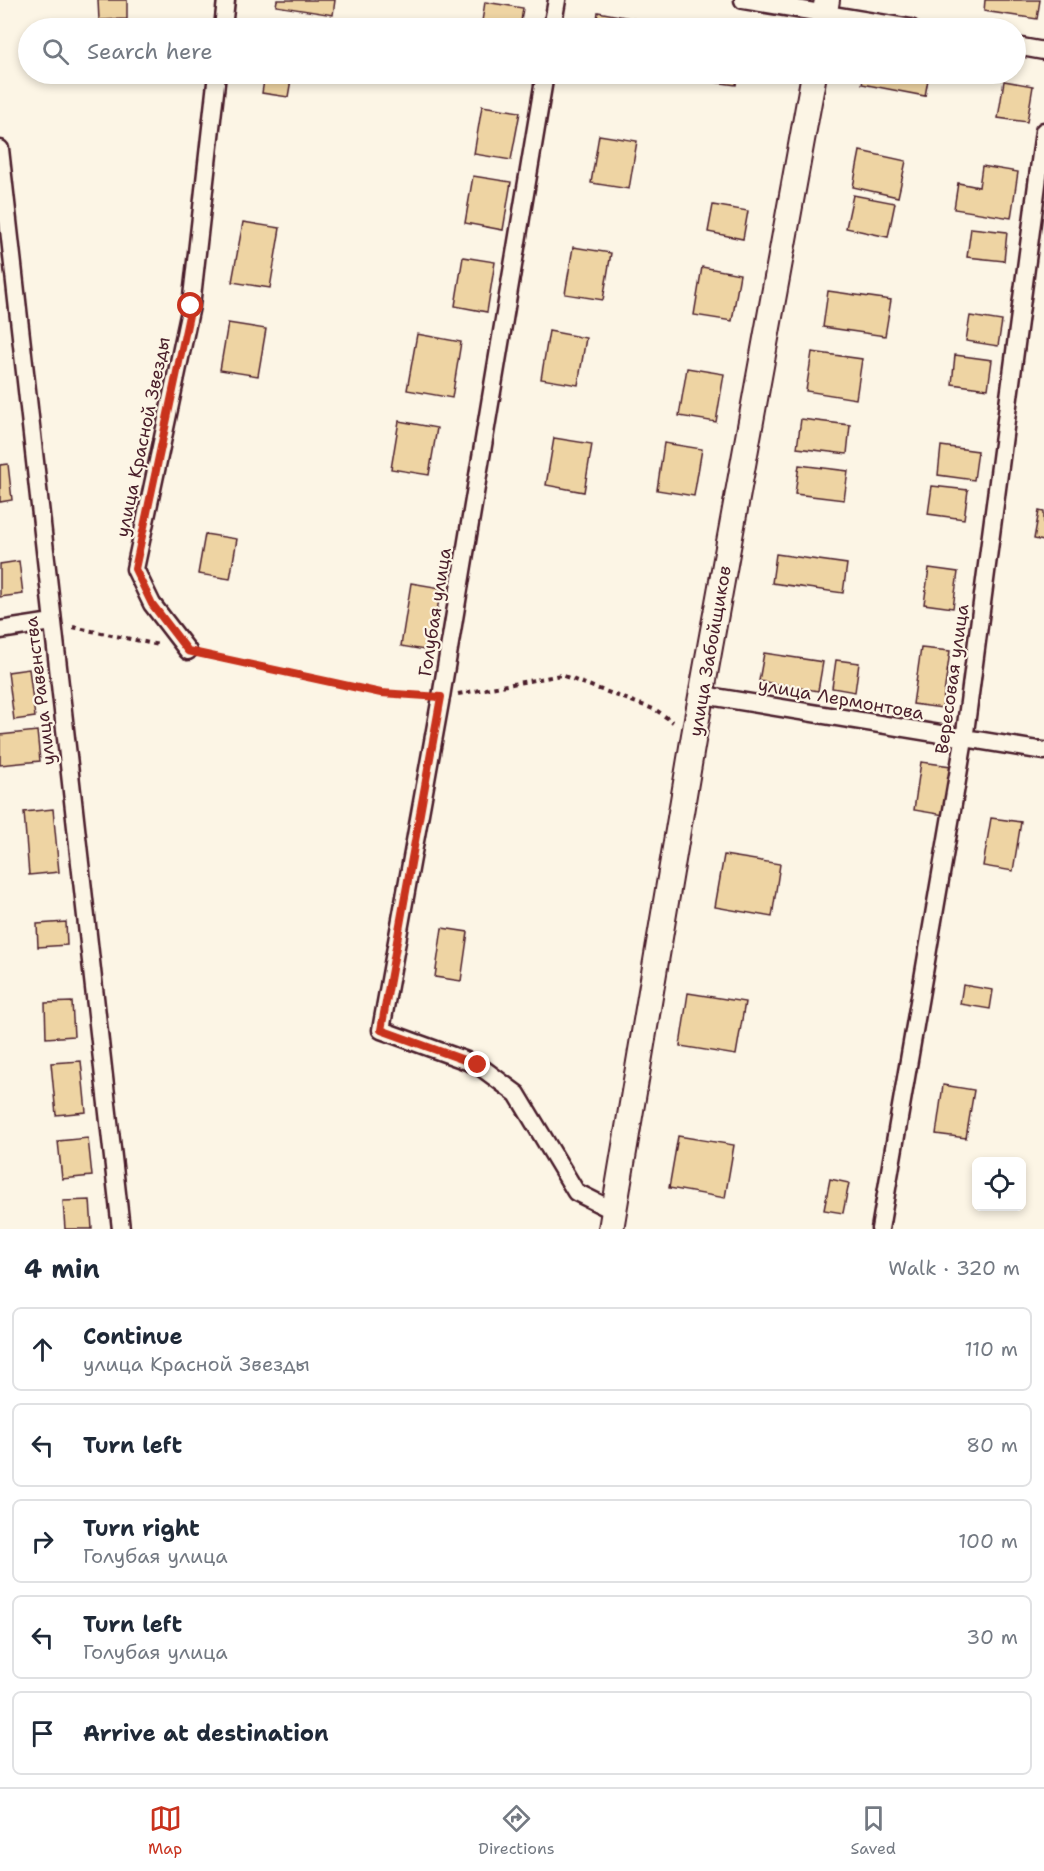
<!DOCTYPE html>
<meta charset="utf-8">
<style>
:root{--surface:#fff;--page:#f6f6f7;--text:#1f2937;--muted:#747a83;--line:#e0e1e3;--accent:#c8321e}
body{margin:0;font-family:"Shantell Sans",sans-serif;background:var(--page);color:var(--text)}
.controls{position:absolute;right:18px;bottom:18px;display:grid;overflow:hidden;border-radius:9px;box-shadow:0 3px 9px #0003}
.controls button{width:54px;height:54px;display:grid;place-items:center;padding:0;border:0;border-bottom:2px solid var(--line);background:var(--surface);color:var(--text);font:30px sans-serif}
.stop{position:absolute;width:18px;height:18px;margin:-14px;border:4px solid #c8321e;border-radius:50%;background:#fff}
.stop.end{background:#c8321e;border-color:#fff;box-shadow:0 2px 6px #0008}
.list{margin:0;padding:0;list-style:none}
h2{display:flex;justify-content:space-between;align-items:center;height:78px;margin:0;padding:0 24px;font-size:26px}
h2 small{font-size:20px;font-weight:400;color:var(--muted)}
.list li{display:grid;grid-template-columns:39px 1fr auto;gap:18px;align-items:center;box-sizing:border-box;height:84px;margin:0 12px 12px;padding:0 12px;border:2px solid var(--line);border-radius:9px}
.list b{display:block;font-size:22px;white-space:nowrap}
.list p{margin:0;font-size:20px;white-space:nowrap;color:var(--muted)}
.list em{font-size:20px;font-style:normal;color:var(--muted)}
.icon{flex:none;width:33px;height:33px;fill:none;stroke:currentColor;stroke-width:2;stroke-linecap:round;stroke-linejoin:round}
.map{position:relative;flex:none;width:1044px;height:1229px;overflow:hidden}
.search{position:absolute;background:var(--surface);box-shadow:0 3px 9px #0003;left:18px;right:18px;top:18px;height:66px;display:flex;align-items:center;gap:15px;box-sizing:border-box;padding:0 21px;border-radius:33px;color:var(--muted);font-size:22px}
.sheet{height:558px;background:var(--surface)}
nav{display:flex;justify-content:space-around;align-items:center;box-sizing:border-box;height:84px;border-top:2px solid var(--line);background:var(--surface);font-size:16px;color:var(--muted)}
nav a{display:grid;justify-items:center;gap:3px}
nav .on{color:var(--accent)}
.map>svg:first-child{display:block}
.building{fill:#eed4a3;stroke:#4a1f2b;stroke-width:1.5}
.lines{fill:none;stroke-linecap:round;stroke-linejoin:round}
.street-casing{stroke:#4a1f2b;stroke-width:21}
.secondary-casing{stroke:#4a1f2b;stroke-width:28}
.path{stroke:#4a1f2b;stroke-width:4;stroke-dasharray:4.5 4.5;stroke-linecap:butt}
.street{stroke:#fcf5e5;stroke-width:16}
.secondary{stroke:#fcf5e5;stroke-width:24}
.route{stroke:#c8321e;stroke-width:8}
.labels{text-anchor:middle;stroke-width:4.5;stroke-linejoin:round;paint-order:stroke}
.street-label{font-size:18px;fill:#4a1f2b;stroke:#fcf5e5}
</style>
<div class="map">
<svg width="1044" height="1229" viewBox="0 0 1044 1229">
<rect width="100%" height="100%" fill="#fcf5e5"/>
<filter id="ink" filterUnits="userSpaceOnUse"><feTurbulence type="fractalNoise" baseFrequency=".0167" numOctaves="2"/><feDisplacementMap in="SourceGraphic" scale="12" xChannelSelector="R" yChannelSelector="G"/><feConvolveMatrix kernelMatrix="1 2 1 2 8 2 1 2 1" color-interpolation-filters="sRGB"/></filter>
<g filter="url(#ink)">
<path class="building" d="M98,0H127V19L99,20Z
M277,0H335L333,15L276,6Z
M985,0H1040L1037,19L984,11Z
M485,2L523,8L520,28H481Z
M598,12L636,19L635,28H596Z
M265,74H292L288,97L262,93Z
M708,74H738L736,85L707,81Z
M864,74H929L925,96L862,84Z
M1004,81L1033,86L1027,122L998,118Z
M482,106L520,112L511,160L474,154Z
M599,135L637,141L629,189L591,183Z
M860,151L906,161L898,197L853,187Z
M982,166L1018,172L1011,218L954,209L958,183L979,187Z
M473,176L511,182L503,230L465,223Z
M853,195L895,203L888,237L846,228Z
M713,205L748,211L743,239L708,232Z
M243,222L280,228L270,288L232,282Z
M971,228L1007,232L1004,261L967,257Z
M573,247L611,253L603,300L565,294Z
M463,257L495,262L487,312L455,306Z
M702,267L740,274L732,321L694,315Z
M828,291L891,300L885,336L823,327Z
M970,316L1002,321L998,346L966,341Z
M228,323L266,329L258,376L220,370Z
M549,331L586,338L578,385L541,379Z
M417,334L461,342L452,398L407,390Z
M812,352L862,359L856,399L806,391Z
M955,355L992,360L988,389L952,384Z
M687,368L724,374L716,422L679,416Z
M801,419L850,425L847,454L797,448Z
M399,421L437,428L429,475L391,469Z
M554,438L592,444L584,492L546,485Z
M664,443L702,449L694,496L657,490Z
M941,446L978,451L974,480L938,475Z
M8,464L12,500L0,502V465Z
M799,465L848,471L844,500L795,494Z
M932,486L968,490L964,519L928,514Z
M1039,511L1044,512V541L1034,539Z
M205,534L237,539L230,579L198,574Z
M776,554L847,564L843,593L772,583Z
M19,561L23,594L0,597V564Z
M929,568L958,572L953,608L924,604Z
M411,583L441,588L430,651L401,646Z
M921,648L950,651L942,708L913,704Z
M764,653L823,662L818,691L759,681Z
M836,660L859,663L855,692L832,688Z
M29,669L35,717L14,720L8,672Z
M37,731L40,761L0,765V735Z
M921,762L951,766L944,815L914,810Z
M53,809L59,872L29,875L24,812Z
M991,818L1021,822L1013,871L983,866Z
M724,855L780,864L772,917L715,907Z
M66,922L67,945L38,947L37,924Z
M442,928L468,932L461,981L435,977Z
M963,985L993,990L990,1009L960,1004Z
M688,993L745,1002L736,1055L680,1046Z
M72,1002L74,1036L46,1038L45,1003Z
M81,1061L86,1112L56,1115L51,1063Z
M943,1085L974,1090L966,1138L936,1134Z
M678,1136L734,1145L725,1198L669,1188Z
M88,1138L92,1176L62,1179L58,1141Z
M830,1179L849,1183L843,1213L824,1210Z
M90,1200L92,1229H65L63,1201Z"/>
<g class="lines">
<defs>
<path id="street" d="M743,0L911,28
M223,28L226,0
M552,28L557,0
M1016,46L1044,51
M545,74L441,697L381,1030L478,1065L517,1094L576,1192L614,1211
M0,149L121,1229
M0,630L52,622
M188,651L152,604L135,569L191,306L217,74
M703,695L1044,751
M880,1229L964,740L1044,131"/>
<path id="secondary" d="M822,28L827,0
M611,1229L694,735L814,74"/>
</defs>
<use href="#street" class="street-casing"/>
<use href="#secondary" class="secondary-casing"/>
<path class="path" d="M73,627L159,645
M205,655L381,693L424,696
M458,694L561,675L656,710L673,722"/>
<use href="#street" class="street"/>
<use href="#secondary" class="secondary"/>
</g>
</g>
<g class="lines" filter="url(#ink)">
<path class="route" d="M191,306L135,569L152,604L188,651L381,693L441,697L381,1030L478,1065"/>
</g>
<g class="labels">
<g class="street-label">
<text transform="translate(143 437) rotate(-78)" y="6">улица Красной Звезды</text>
<text transform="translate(435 612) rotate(-81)" y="6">Голубая улица</text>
<text transform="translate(710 651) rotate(-80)" y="6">улица Забойщиков</text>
<text transform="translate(952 679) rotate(-82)" y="6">Вересовая улица</text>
<text transform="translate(40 691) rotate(-97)" y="6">улица Равенства</text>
<text transform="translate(841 699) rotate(10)" y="6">улица Лермонтова</text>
</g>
</g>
</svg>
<div class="controls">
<button><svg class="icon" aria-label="locate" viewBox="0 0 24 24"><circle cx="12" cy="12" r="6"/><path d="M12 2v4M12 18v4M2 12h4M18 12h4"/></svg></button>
</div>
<div class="stop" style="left:191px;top:306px"></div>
<div class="stop end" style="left:478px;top:1065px"></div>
<div class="search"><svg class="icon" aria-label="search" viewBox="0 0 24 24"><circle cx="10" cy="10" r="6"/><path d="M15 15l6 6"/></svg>Search here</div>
</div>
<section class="sheet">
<h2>4 min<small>Walk · 320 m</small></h2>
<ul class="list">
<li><svg class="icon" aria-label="ahead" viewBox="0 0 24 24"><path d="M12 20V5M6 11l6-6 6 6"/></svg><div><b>Continue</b><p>улица Красной Звезды</p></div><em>110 m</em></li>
<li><svg class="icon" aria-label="left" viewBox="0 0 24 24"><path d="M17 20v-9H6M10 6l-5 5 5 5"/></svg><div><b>Turn left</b></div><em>80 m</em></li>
<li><svg class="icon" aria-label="right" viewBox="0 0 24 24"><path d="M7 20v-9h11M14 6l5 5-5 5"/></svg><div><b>Turn right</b><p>Голубая улица</p></div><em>100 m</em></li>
<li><svg class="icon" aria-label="left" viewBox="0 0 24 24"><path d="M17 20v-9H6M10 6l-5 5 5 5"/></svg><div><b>Turn left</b><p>Голубая улица</p></div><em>30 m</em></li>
<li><svg class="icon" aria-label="arrive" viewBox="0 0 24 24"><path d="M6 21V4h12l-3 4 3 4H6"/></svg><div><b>Arrive at destination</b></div></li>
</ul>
</section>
<nav>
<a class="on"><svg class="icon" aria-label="map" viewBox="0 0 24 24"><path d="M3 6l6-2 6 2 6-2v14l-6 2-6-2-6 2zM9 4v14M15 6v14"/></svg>Map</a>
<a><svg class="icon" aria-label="directions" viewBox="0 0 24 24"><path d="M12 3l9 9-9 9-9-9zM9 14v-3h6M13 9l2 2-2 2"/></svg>Directions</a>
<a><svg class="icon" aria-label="saved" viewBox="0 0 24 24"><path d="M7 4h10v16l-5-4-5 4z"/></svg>Saved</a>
</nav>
